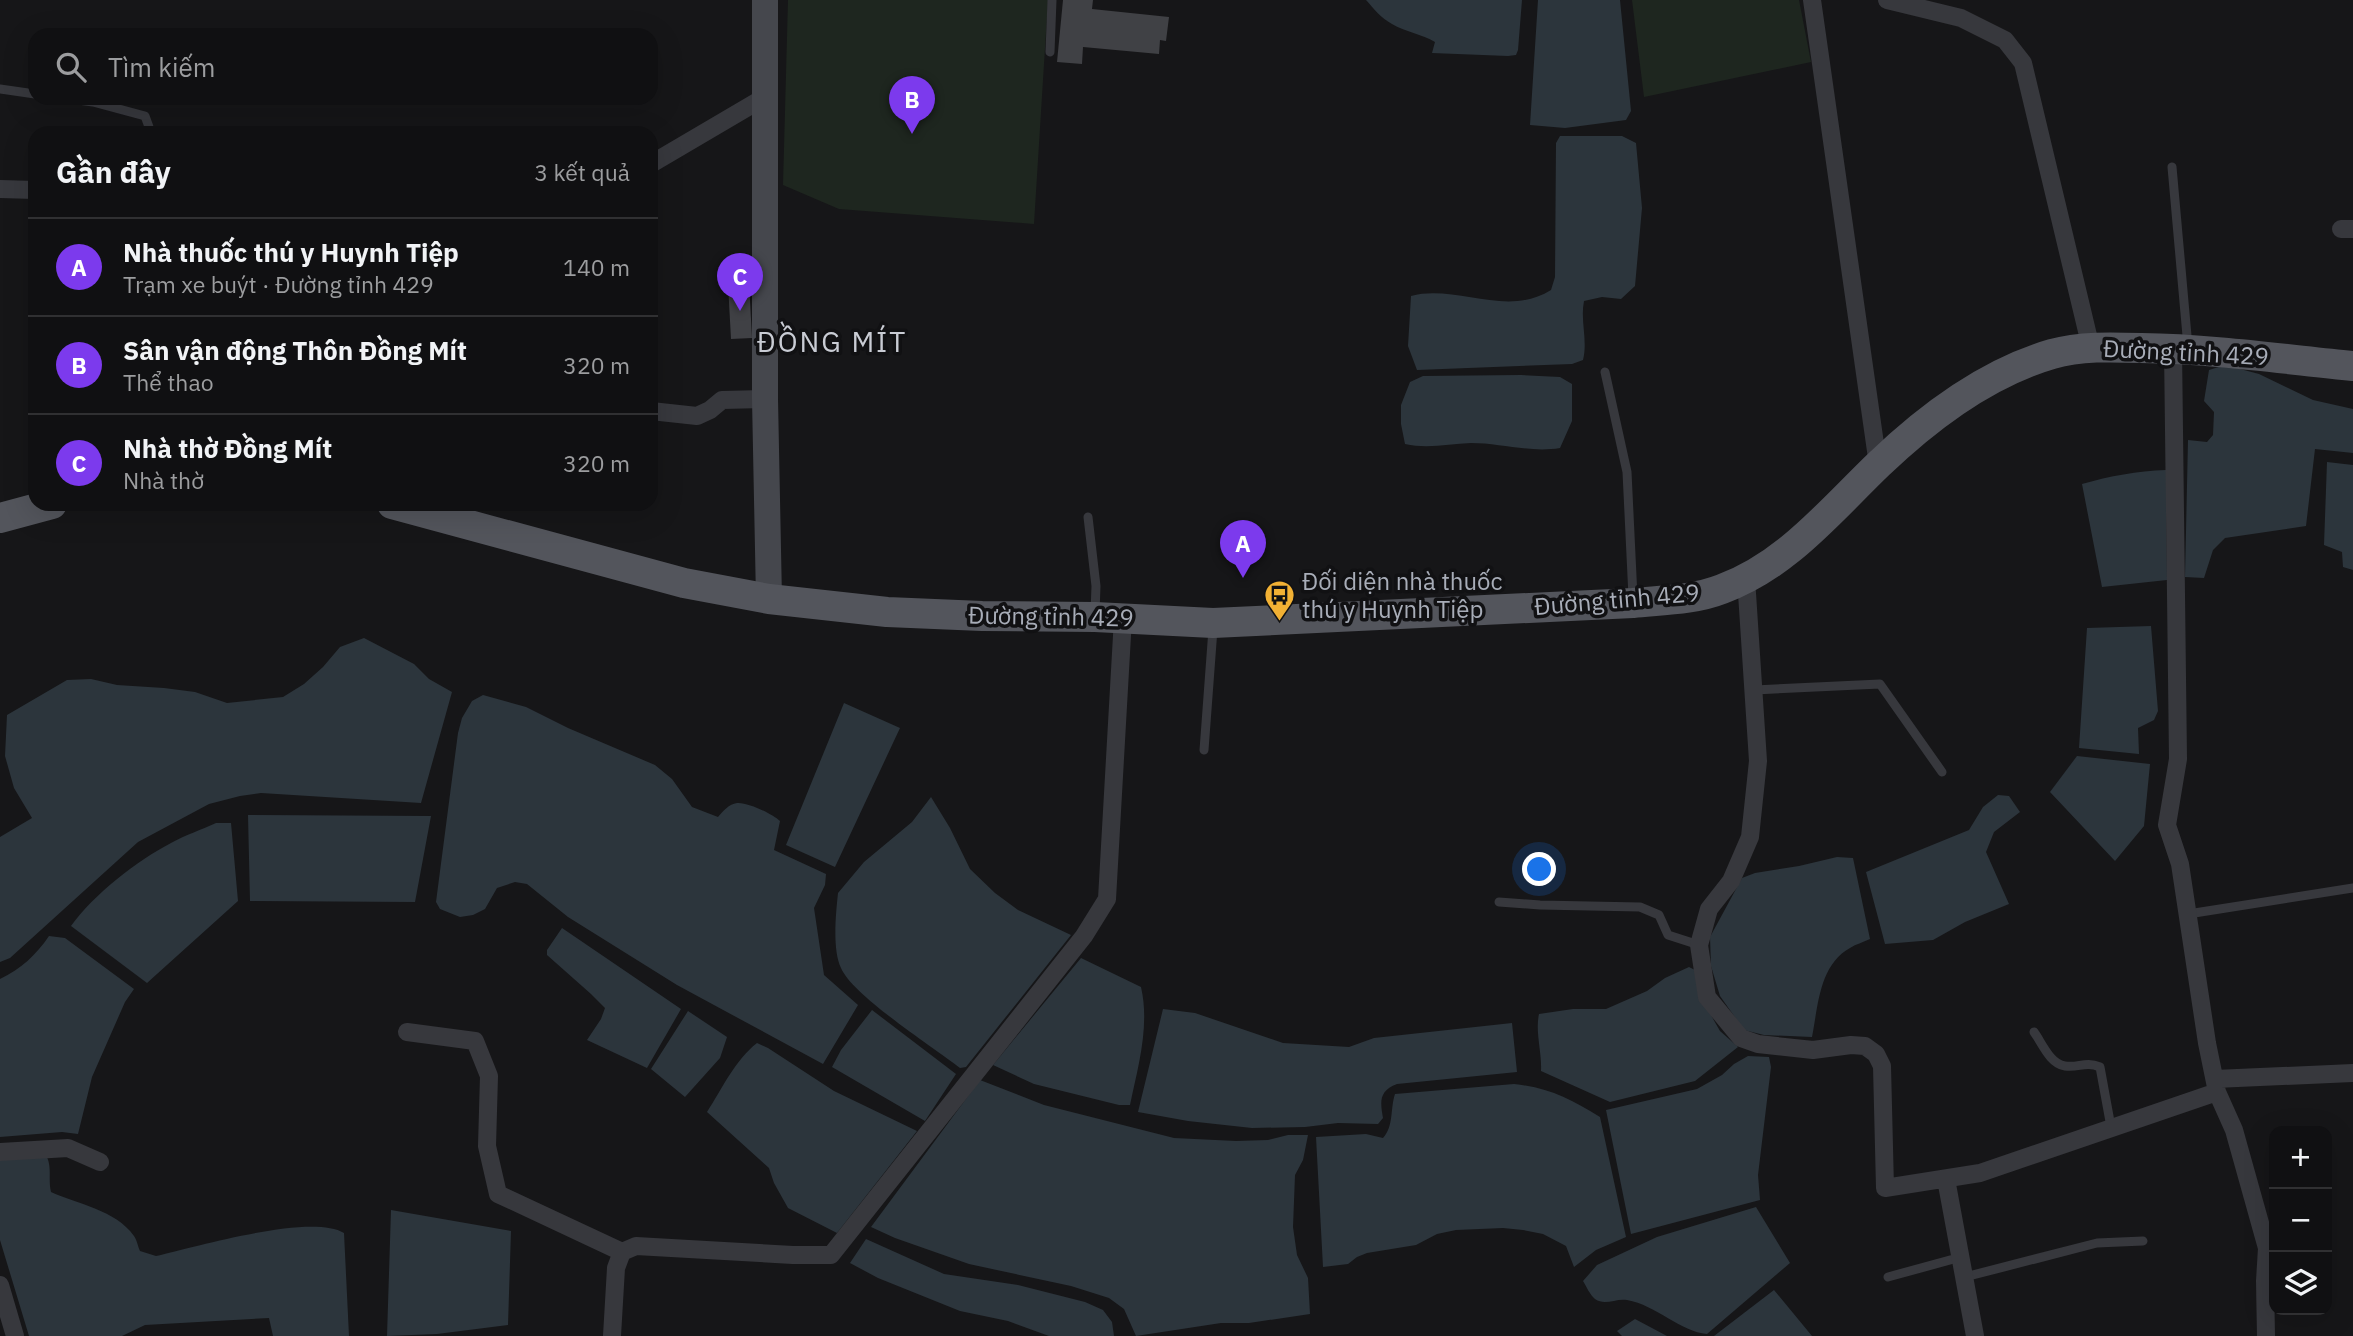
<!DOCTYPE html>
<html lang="vi">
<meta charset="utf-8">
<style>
:root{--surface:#101012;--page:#19191b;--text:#f1f3f6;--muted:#9c9d9f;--line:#303032;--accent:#7c3aed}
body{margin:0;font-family:"IBM Plex Sans",sans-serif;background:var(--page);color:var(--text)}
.controls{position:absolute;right:21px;bottom:21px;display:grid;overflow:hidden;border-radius:14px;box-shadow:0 7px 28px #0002}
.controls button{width:63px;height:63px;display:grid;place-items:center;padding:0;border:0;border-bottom:2px solid var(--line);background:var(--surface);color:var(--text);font:35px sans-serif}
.you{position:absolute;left:1540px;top:870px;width:24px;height:24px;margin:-18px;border:5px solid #fff;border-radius:50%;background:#1a73e8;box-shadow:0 0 0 10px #1a73e833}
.badge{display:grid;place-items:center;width:46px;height:46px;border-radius:50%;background:var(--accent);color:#fff;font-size:23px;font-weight:700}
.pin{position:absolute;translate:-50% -58px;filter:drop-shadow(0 2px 4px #0008)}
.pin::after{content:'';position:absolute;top:37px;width:24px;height:21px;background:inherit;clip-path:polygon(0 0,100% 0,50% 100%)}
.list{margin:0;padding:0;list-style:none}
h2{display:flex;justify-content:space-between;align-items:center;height:91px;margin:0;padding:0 28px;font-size:30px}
h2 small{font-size:23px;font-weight:400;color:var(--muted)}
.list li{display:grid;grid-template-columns:46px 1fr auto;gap:21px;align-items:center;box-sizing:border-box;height:98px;padding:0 28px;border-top:2px solid var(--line)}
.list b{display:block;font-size:26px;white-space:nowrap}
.list p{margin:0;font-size:23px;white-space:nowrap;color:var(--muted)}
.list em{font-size:23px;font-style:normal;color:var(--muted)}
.icon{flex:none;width:38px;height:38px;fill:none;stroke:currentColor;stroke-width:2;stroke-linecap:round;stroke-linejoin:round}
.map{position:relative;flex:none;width:2353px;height:1336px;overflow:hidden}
.search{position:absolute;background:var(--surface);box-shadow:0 7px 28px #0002;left:28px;top:28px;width:630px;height:77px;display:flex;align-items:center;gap:18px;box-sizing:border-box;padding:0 24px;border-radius:21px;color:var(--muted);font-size:26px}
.panel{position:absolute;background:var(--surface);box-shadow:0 7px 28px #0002;left:28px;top:126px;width:630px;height:385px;border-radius:21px}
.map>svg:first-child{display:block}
.green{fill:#1e261f}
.water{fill:#2c353c}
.building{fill:#404145}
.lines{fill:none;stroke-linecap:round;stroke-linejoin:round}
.lane{stroke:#37383d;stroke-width:9}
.street{stroke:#37383d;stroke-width:18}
.secondary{stroke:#45474d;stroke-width:26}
.primary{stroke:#53555c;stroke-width:30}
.labels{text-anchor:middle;stroke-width:7;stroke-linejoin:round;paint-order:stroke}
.street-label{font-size:24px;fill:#a8adb8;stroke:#111113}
.poi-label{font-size:24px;fill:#a8adb8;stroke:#111113;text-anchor:start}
.quarter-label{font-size:28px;letter-spacing:2px;fill:#c9ccd4;stroke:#111113}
</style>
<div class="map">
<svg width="2353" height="1336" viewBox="0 0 2353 1336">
<rect width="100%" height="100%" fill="#161618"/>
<path class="green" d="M788,0H1048L1034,224L839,209L783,185Z
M1632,0H1799L1811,62L1644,97Z"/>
<path class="water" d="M1366,0H1522L1518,50L1516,55L1508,56L1432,53L1435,42C1422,34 1405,32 1392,24C1381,18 1374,9 1366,0Z
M1538,0H1620L1631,111L1626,120L1565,128L1530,125Z
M1560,136H1622L1636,143L1642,208L1635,286L1621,299L1602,297L1584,301C1580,321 1588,340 1583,360L1572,364L1417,370L1408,346L1411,296C1456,284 1507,318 1551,290L1555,277L1556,143Z
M2225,365L2259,374L2313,400L2353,409V453L2315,449L2306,526L2225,538L2213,550L2204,578L2185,577L2188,440L2207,442L2213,435L2214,412L2204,401L2209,370Z
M1521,375L1560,377L1572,384V421L1560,448C1530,453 1501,443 1471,443C1449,444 1427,449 1405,444L1401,424V405L1410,382L1423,376Z
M2327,462L2353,465V570L2343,567L2342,552L2324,545Z
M2166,470L2167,580L2102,587L2082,484C2110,476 2137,471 2166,470Z
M2151,626L2158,711L2154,720L2138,728L2139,754L2079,748L2087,628Z
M364,638L414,664L429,679L452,692L421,803L261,793L240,796L209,804L138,842L10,958L0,962V837L32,818L14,788L5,756L7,715L67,680L91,679L117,685L164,688L195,692L227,703L283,697L304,684L323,667L340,647Z
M483,695L526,707L568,728L655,765L672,779L692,807L718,817C723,811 729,804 737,803C748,802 772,814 780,821L774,850L826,874L825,885L814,908L824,975L858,1005L823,1064L677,985L568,917L527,884L515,882L497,888L485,909L473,915L460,917L440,909L436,902L458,733L462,718L472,701Z
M844,703L900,728L835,867L786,845Z
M2077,756L2150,764L2144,826L2115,861L2050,792Z
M1998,795L2009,796L2020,812L1994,832L1986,852L2009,904L1965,922L1933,940L1885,944L1866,872L1969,830L1983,807Z
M931,797L950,828L970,869L995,893L1018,910L1071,935L966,1067L960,1068C933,1047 852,995 841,968C832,949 836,913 838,893L864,862L912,822Z
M248,815L431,816L415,902L250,901Z
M216,823H231L238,901L147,983L71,926C93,895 138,860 171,843C185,835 201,830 216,823Z
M1837,857L1853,858L1870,939C1864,942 1856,944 1850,948C1819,965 1818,1007 1812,1037L1764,1035L1744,1030L1720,996L1711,966L1710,937L1742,878L1755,873L1799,866Z
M562,928L681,1009L647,1068L587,1040L601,1019L605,1008L591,994L547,955V950Z
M49,936L65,938L134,989L125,1002L92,1077L78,1134L62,1132L0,1137V979C21,969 36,955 49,936Z
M1081,958L1141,987C1150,1026 1138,1067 1130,1105H1119L1034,1084L993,1065Z
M1689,967L1695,970L1712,1017L1720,1031L1738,1047L1695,1081L1610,1102L1541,1071C1542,1052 1535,1032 1539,1014L1573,1009H1606L1647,991L1665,978Z
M1163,1009L1195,1013L1283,1043L1349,1047L1374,1038L1512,1023L1517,1072L1397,1084C1379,1091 1380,1101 1383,1118L1378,1124L1338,1123L1305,1127L1252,1128L1188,1121L1138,1112Z
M872,1010L956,1074L925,1121L832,1067L841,1050Z
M688,1011L727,1037L720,1058L685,1097L651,1069Z
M757,1043L768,1048L834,1091L917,1131L837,1233L788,1208L774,1183L769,1168L707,1112C722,1089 735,1060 757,1043Z
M1748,1056L1769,1057L1771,1067L1758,1175L1760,1200L1631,1234L1606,1110L1697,1089L1722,1075L1734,1064Z
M980,1080L1044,1105L1174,1138L1236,1141L1268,1140L1288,1135H1308L1303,1160L1295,1175L1293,1227L1297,1255L1308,1278L1310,1314L1249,1323H1221L1136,1336L1124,1309L1109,1298L1071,1286L969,1264L895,1238L871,1227Z
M1514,1084C1550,1088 1570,1099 1600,1117L1626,1237L1596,1250L1574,1267L1566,1246L1543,1234L1523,1230L1503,1228L1456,1230L1437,1234L1416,1245L1367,1253L1357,1257L1348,1264L1323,1267L1316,1137L1366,1134L1383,1138C1394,1126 1390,1109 1395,1094Z
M0,1154L47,1157C52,1168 48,1180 51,1192C77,1204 116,1210 134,1236C137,1240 138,1247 140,1251L156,1256C196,1247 310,1213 344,1233L349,1336H273L269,1318L145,1325L122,1336H29L0,1240Z
M1756,1207L1790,1263L1707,1334C1681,1332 1656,1305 1627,1300C1616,1298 1605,1306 1595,1299C1590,1295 1586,1286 1583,1281L1597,1265L1657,1237Z
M391,1210L511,1231L508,1325L437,1334L387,1336Z
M866,1239L944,1274L1018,1285L1085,1302L1103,1310L1112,1322L1114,1336H1049L1008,1321L960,1311L878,1278L850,1263Z
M1774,1290L1812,1336H1714Z
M1635,1319L1667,1336H1622L1617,1331Z"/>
<path class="building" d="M1063,0H1093L1092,9L1169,17L1166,41L1160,40L1159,54L1083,47L1082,64L1057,62Z
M749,282L752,338L731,339L728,284Z"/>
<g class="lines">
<path class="lane" d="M1050,52L1052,0
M0,89L35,94
M63,98L93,102L145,116L149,127V133
M2172,167L2188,347
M1605,372L1627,472L1633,597
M1088,517L1096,586L1095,613
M1754,690L1880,684L1942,772
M1204,750L1213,629
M1499,902L1540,905L1640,907L1659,915L1668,935L1699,945
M2188,914L2353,888
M2034,1032C2042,1043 2050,1064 2065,1066C2079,1068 2085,1061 2100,1067L2111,1127
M1888,1277L1961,1257
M1965,1277L2097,1243L2143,1241"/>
<path class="street" d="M1812,0L1878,465
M1887,0L1961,18L2005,40L2023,63L2091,348
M651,164L765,97
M0,189L35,190
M2341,229H2353
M2173,348L2178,759L2167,825L2180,864L2207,1043L2217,1092L2234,1130L2267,1248L2265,1281L2266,1336
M651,411L697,416L710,410L722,400L765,399
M1746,578L1758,761L1750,837L1731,881L1709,909L1699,945L1707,997L1741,1038L1758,1044L1813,1050L1851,1045L1865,1046L1876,1054L1882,1066L1885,1188L1980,1173L2217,1092
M407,1032L475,1041L489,1076L487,1146L498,1194L622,1252
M2215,1079L2353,1073
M0,1152L68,1148L100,1162
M1946,1179L1975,1336
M0,1285L15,1336
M612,1336L616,1268L622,1252L636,1246L793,1255H831L1084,936L1107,899L1123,618"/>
<path class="secondary" d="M765,0V399L769,599"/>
<path class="primary" d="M392,504L684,583L769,599L887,612L982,616L1095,617L1213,623L1633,603C1663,600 1694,600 1722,589C1787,565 1830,511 1879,464C1928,417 1986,373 2052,354C2080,346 2112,347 2141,348C2212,349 2283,359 2353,366
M0,518L52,504"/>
</g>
<defs>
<symbol id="bus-pin" viewBox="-11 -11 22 30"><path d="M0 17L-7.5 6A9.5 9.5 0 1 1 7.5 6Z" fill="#f2b134" stroke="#111113"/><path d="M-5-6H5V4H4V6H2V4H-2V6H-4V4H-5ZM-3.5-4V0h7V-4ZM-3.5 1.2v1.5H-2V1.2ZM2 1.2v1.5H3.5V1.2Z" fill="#111"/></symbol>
</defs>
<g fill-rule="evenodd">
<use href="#bus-pin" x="1262" y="578" width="35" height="47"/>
</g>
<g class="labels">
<g class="street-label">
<text transform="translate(2186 353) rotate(3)" y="8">Đường tỉnh 429</text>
<text transform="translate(1617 600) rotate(-5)" y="8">Đường tỉnh 429</text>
<text transform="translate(1051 617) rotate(1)" y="8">Đường tỉnh 429</text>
</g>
<g class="poi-label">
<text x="1302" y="590">Đối diện nhà thuốc<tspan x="1302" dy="28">thú y Huynh Tiệp</tspan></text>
</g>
<g class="quarter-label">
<text x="832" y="352">ĐỒNG MÍT</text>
</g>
</g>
</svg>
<div class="controls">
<button>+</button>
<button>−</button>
<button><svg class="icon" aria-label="layers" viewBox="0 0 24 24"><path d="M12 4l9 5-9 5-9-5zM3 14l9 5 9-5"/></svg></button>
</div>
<div class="you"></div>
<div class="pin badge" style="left:1243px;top:578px">A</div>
<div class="pin badge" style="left:912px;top:134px">B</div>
<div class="pin badge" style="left:740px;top:311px">C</div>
<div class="search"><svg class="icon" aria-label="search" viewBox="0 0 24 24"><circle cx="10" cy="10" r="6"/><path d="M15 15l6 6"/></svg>Tìm kiếm</div>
<section class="panel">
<h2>Gần đây<small>3 kết quả</small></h2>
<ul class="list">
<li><span class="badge">A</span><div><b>Nhà thuốc thú y Huynh Tiệp</b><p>Trạm xe buýt · Đường tỉnh 429</p></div><em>140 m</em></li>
<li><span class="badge">B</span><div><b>Sân vận động Thôn Đồng Mít</b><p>Thể thao</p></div><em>320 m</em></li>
<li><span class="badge">C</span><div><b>Nhà thờ Đồng Mít</b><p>Nhà thờ</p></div><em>320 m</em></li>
</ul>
</section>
</div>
